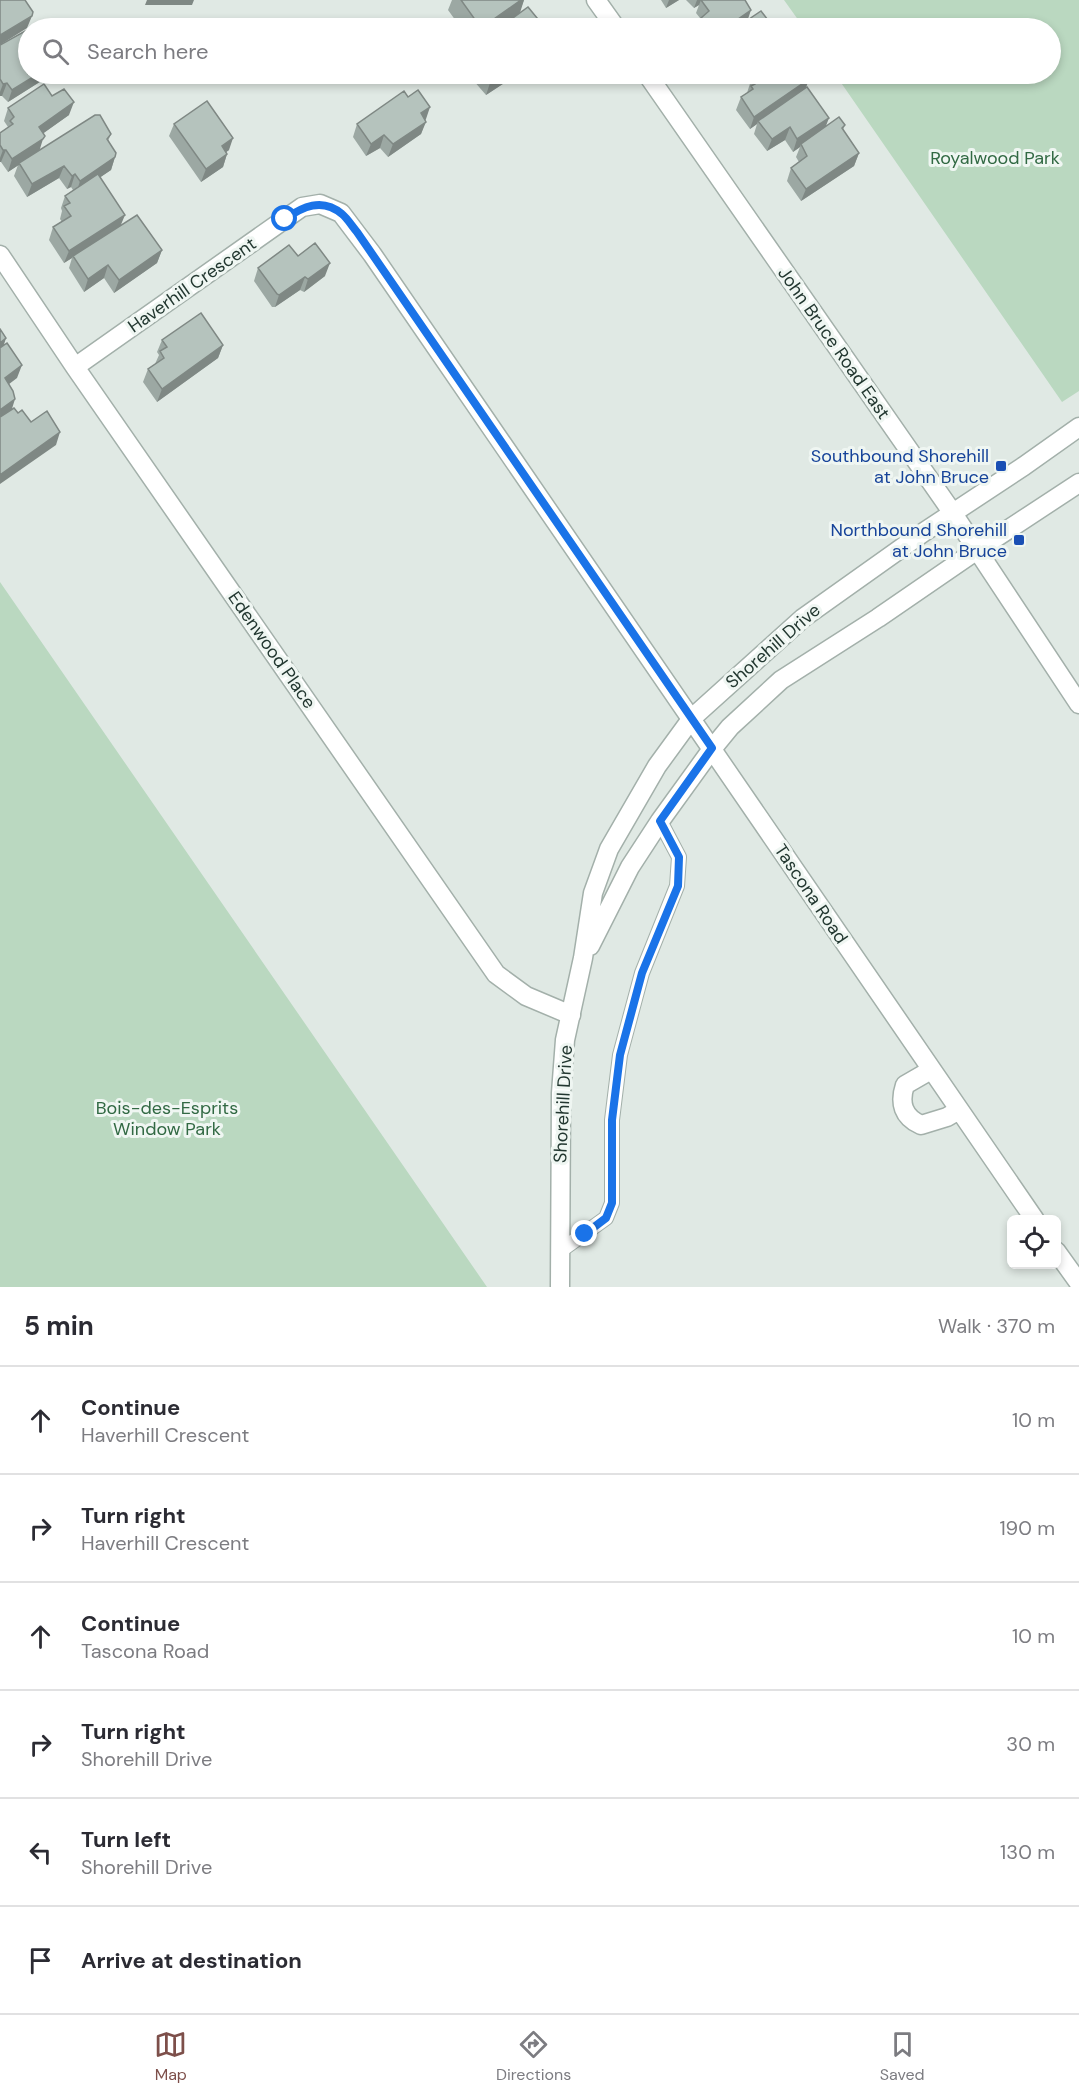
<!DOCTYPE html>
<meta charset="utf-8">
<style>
:root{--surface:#fff;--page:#f7f7f7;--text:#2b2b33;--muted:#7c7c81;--line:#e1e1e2;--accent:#7d4f4a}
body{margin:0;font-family:"DM Sans",sans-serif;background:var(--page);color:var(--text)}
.controls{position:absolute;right:18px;bottom:18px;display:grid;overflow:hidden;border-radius:9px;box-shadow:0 3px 9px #0003}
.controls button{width:54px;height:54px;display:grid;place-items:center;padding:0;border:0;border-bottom:2px solid var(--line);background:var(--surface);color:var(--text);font:30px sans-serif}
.stop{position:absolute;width:18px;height:18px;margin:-14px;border:4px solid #1a73e8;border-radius:50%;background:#fff}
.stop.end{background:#1a73e8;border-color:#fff;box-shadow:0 2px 6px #0008}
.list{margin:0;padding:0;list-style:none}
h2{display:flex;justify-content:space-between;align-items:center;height:78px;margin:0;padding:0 24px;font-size:26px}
h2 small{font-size:20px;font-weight:400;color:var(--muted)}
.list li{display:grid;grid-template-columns:39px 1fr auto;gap:18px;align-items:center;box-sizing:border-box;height:108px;padding:0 24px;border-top:2px solid var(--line)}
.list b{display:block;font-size:22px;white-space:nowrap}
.list p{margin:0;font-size:20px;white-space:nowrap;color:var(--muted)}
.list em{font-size:20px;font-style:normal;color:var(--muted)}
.icon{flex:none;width:33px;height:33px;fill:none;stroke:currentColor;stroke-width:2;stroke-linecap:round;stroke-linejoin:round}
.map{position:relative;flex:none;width:1079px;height:1287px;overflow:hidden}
.search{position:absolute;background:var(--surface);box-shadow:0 3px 9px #0003;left:18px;right:18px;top:18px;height:66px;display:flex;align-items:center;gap:15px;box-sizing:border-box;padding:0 21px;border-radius:33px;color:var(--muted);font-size:22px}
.sheet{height:726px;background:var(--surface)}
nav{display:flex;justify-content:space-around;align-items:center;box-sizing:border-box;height:84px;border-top:2px solid var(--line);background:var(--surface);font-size:16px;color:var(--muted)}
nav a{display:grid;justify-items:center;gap:3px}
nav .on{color:var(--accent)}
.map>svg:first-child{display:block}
.green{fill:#bad8c0}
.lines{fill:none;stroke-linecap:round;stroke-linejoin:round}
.service-casing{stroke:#a3b0aa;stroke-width:16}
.minor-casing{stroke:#a3b0aa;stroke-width:21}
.tertiary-casing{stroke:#a3b0aa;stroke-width:21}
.service{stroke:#fff;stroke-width:14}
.minor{stroke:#fff;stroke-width:18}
.tertiary{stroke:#fff;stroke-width:18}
.wall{fill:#9ca8a3}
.shaded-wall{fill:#7f8884}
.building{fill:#b5c3bd;stroke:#7f8884;stroke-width:1.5}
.route{stroke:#1a73e8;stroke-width:8}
.transit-dot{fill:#1a4fb4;stroke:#eff6f2;stroke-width:2}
.labels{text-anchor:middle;stroke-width:6;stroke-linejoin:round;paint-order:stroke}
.park-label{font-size:18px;fill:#316943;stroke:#eff6f2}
.street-label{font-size:18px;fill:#223730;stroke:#eff6f2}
.transit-label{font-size:18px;fill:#164399;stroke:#eff6f2;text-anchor:end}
</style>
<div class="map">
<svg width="1079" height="1287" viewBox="0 0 1079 1287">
<rect width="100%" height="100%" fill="#e0e9e4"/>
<path class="green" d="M784,0H1079V391L1062,402L835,74H1050V28H804Z
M0,582L487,1287H0Z"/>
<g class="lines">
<defs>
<path id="service" d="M560,1251L606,1218L612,1203V1120L620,1055L642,973L677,886L679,857L660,821"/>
<path id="minor" d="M596,0L616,28
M647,74L952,512L1079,704
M0,255L75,367L496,974L526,996L571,1015
M75,367L302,207L320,204L341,213L372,254L1035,1220
M931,1070L905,1085C899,1103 903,1117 921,1125L947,1117L959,1110
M1056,1251L1079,1283"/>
<path id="tertiary" d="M590,946L630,867L660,821L712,749L730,727L781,680L878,618L977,550L1079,483
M560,1287L561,1093L565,1040L583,958L593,893L609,849L657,766L692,718L803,618L924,532L1024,466L1079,427"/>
</defs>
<use href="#service" class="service-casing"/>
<use href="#minor" class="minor-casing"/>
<use href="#tertiary" class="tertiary-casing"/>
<use href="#service" class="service"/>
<use href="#minor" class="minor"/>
<use href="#tertiary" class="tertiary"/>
</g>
<path class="wall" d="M452,0H524L519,13L542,28H461L448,10Z
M661,0H679L666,8Z
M686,0H745L747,20L774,28H690L700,18L696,13L699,5L694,8Z
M0,45L28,74H48L46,78L8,102L2,96H0Z
M475,74H518L486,95L473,80Z
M712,74H727L717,80Z
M735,74H805L809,79L806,88L825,127L845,125L843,130L859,153L854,166L801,201L787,181L791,168L799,162L796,157L800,147L793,152L785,140L767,151L754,134L757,124L750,129L736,110L741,97L747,93L753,74L741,82Z
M52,96L69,115L43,133L39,150L111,134L108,141L115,157L111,170L100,177L121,225L162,250L157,263L114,293L104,278L84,292L69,268L72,258L64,263L49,240L53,227L62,222L60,219L62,211L61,208L65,196L73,190L71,187L67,189L59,178L27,197L14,176L18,165L8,172L1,162H0V133L8,127L4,121L8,108Z
M426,119L421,134L388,157L380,148L366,156L353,137L357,124Z
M174,124L229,150L226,152L227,154L223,167L201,182L169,136Z
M298,256L325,276L304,292L300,290L275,307H272L254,281L258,268Z
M162,340L223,345L218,358L157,402L143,382L148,369L155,364L159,355L157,352Z"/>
<path class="shaded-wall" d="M147,0H194L192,5H145Z
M521,0H524L519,16L500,28H480Z
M669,0H679L666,8Z
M697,0H701L699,5L694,8Z
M751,10L747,22L738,28H728L731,24Z
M32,16L27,28L0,45V35Z
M38,74H48L46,78L8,102L12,90Z
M504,74H518L486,95L490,83Z
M719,74H727L717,80Z
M744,74H754L741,82Z
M809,79L804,92L758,121L757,124L750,129L754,117Z
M7,83L2,96H0V92L3,84Z
M74,102L69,115L34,140L39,127Z
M430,107L426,119L416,126L421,113Z
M829,118L824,131L801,144L800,147L793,152L797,139Z
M426,122L421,134L388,157L393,144Z
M790,127L785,140L767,151L772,139Z
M384,135L380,148L366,156L371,144Z
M233,138L229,150L217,159L222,146Z
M43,139L39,152L8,172L12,159Z
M3,150H6L1,162H0V158Z
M859,153L854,166L801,201L806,189Z
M227,154L223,167L201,182L206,169Z
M115,157L111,170L76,194L80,181Z
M64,166L59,178L27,197L32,184Z
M75,174L71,187L67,189L72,176Z
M125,215L120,227L73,256L72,258L64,263L69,251Z
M162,250L157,263L114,293L119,280Z
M330,263L325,276L304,292L308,279Z
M108,265L104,278L84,292L88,279Z
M305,277L300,290L275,307L279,295Z
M6,338L2,351L0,352V343Z
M223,345L218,358L157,402L162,389Z
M22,365L17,378L0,391L5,378Z
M15,399L11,412L0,419V410Z
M60,432L56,445L0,484V475Z"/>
<path class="building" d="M0,0H25L33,12L32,16L0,35Z
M461,0H521L481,28Z
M701,0H745L751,10L731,24L732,26L728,28H694L692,26L709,11Z
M528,7L542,24V28H499Z
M761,11L774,28H736Z
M27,30L28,32V74H38L12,90L7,83L3,84L0,79V45Z
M483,74H504L490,83Z
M758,74H805L809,79L754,117L741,97L753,89L751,86L755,84L752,80L759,75Z
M44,84L52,96L64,89L74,102L39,127L45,136L43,139L12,159L6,150H3L0,145V133L13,124L10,121L14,117L8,108Z
M807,87L829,118L797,139L790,127L772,139L758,121Z
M418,90L430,107L421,113L426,122L393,144L384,135L371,144L357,124L404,91L408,97Z
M207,101L233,138L222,146L227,154L206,169L174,124Z
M95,115H100L111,134L107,139L116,153L115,157L80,181L75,174L72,176L64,166L32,184L19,163Z
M839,117L845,125L842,128L859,153L806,189L791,168L807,156L801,144Z
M98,174L125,215L69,251L53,227L71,216L64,206L70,203L65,196Z
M137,215L162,250L119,280L108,265L88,279L73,256Z
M315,243L330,263L308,279L305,277L279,295L277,294L258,268L289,245L298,256Z
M201,313L223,345L162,389L148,369L164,358L160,351L167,347L162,340Z
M0,329L6,338L0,343Z
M7,343L22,365L5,378L13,391L15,399L0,410V348Z
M14,408L18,413L22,410L31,422L47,411L60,432L0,475V417Z"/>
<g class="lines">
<path class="route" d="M285,219C302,207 322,197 342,214C347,218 352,226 357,232L712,748L660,821L679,857L678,886L642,973L620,1055L612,1120V1203L606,1218L585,1234"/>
</g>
<g class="transit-dot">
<rect x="995" y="460" width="12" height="12" rx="3"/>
<rect x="1013" y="534" width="12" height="12" rx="3"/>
</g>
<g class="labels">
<g class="park-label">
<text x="995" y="164">Royalwood Park</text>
<text x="167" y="1114">Bois-des-Esprits<tspan x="167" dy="21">Window Park</tspan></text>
</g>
<g class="street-label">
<text transform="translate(192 285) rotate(-35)" y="6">Haverhill Crescent</text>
<text transform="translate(834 343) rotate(55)" y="6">John Bruce Road East</text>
<text transform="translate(773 646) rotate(-41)" y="6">Shorehill Drive</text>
<text transform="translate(272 650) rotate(55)" y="6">Edenwood Place</text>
<text transform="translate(811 894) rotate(56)" y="6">Tascona Road</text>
<text transform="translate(563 1104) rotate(-87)" y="6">Shorehill Drive</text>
</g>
<g class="transit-label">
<text x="989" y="462">Southbound Shorehill<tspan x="989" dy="21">at John Bruce</tspan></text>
<text x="1007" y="536">Northbound Shorehill<tspan x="1007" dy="21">at John Bruce</tspan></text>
</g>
</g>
</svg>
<div class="controls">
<button><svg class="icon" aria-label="locate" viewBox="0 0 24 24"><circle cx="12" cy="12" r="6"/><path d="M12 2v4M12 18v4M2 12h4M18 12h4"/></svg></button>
</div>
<div class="stop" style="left:285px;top:219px"></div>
<div class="stop end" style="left:585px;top:1234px"></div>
<div class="search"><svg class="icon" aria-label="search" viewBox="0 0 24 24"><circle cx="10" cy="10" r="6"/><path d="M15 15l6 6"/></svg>Search here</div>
</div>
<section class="sheet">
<h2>5 min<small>Walk · 370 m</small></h2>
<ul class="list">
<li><svg class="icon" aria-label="ahead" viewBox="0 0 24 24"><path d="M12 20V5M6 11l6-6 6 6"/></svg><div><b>Continue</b><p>Haverhill Crescent</p></div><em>10 m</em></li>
<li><svg class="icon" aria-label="right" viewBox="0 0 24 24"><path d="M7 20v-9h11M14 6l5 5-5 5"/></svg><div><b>Turn right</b><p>Haverhill Crescent</p></div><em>190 m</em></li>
<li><svg class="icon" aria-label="ahead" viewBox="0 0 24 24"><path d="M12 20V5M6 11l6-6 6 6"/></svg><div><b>Continue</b><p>Tascona Road</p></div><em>10 m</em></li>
<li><svg class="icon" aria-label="right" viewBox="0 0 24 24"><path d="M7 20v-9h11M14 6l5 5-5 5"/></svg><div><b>Turn right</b><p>Shorehill Drive</p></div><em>30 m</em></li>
<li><svg class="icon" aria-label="left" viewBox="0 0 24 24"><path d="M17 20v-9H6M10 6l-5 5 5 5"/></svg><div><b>Turn left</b><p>Shorehill Drive</p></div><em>130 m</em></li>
<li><svg class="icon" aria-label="arrive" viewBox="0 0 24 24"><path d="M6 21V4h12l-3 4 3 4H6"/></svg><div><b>Arrive at destination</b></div></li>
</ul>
</section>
<nav>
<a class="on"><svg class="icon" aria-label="map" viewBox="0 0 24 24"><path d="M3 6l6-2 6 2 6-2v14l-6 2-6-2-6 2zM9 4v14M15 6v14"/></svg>Map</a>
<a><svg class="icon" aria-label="directions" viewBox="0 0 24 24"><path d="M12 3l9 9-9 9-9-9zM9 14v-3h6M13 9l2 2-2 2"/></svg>Directions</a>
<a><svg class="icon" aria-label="saved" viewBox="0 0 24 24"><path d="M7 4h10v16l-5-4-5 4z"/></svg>Saved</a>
</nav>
